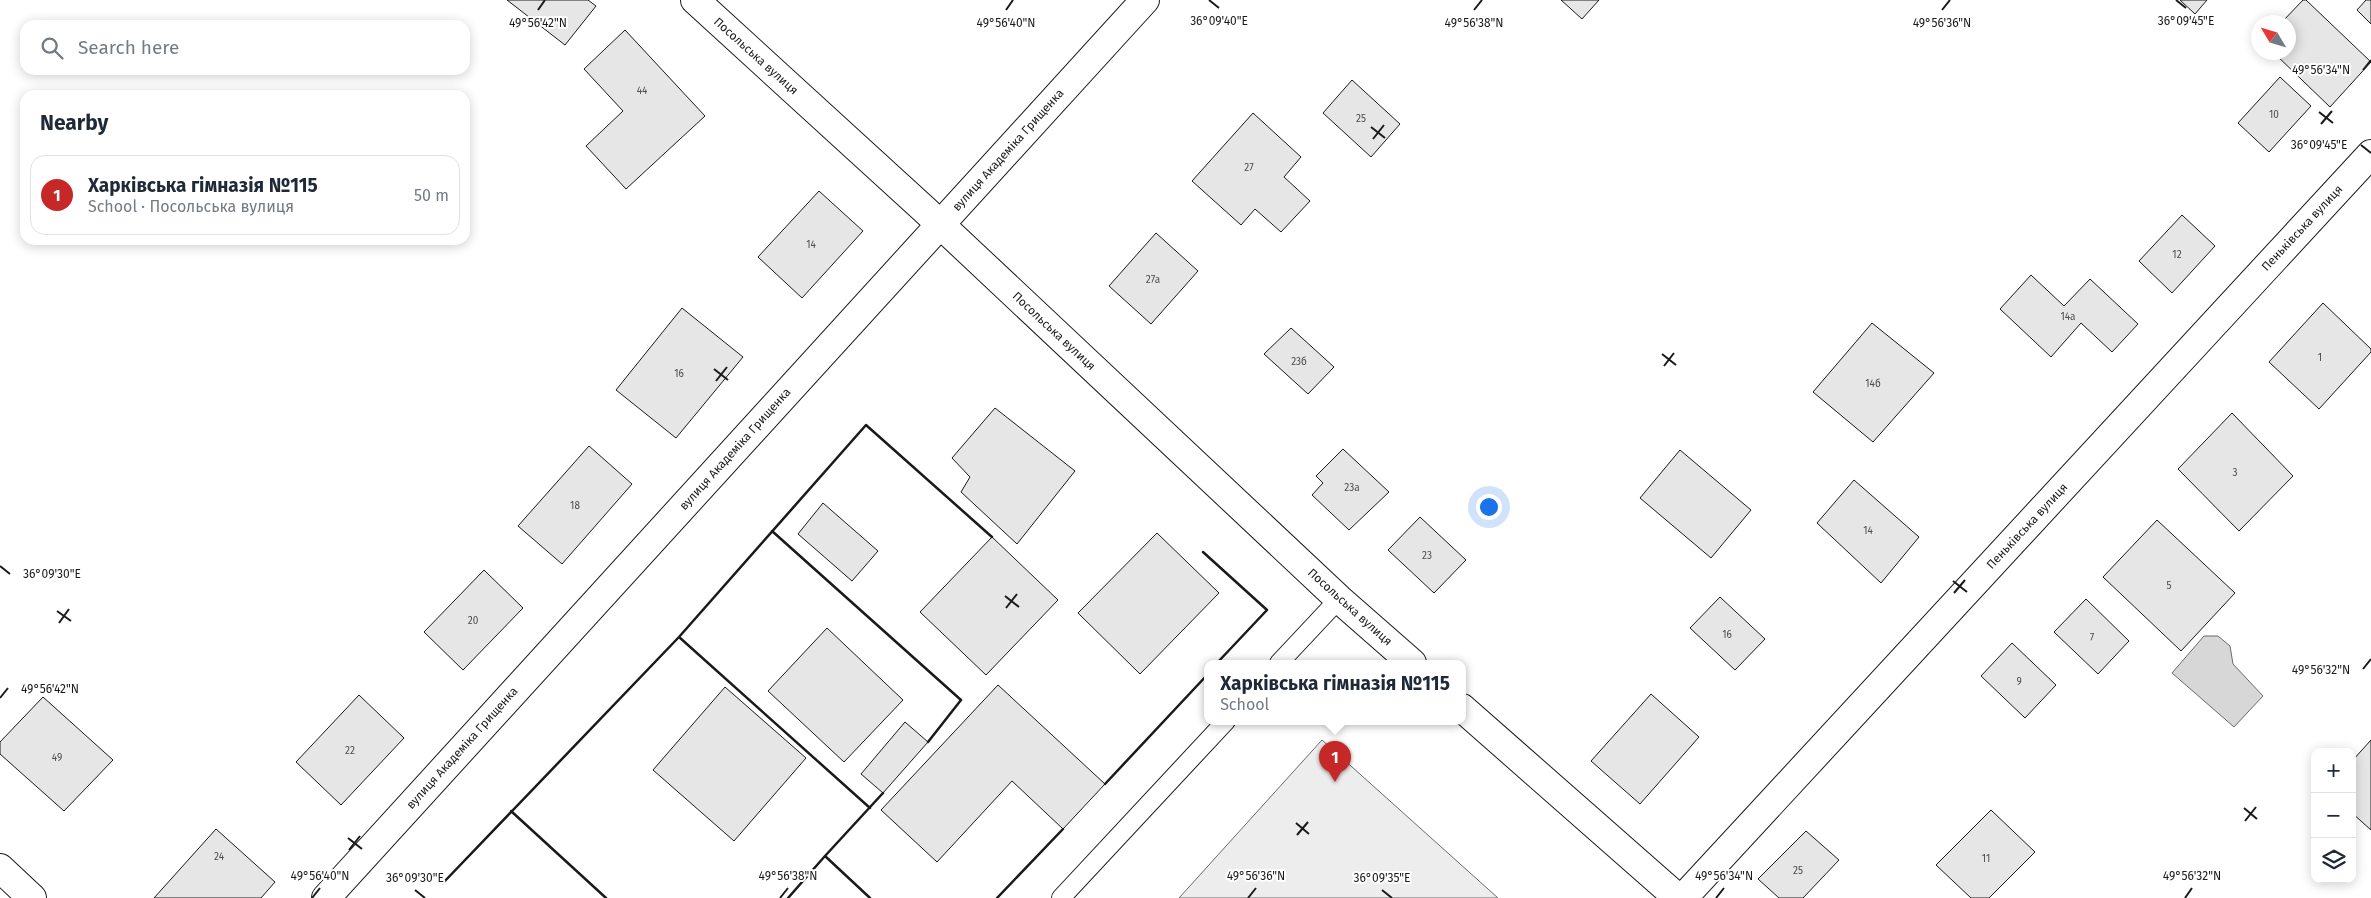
<!DOCTYPE html>
<meta charset="utf-8">
<style>
:root{--surface:#fff;--page:#f6f6f7;--text:#1f2937;--muted:#747a83;--line:#e0e1e3;--accent:#c62828}
body{margin:0;font-family:"Fira Sans",sans-serif;background:var(--page);color:var(--text)}
.controls{position:absolute;right:15px;bottom:15px;display:grid;overflow:hidden;border-radius:10px;box-shadow:0 2px 12px #0003}
.controls button{width:45px;height:45px;display:grid;place-items:center;padding:0;border:0;border-bottom:1px solid var(--line);background:var(--surface);color:var(--text);font:25px sans-serif}
.compass{position:absolute;left:2251px;top:15px;width:45px;height:45px;border-radius:50%;background:var(--surface);box-shadow:0 2px 12px #0003;rotate:308deg}
.you{position:absolute;left:1488px;top:506px;width:18px;height:18px;margin:-12px;border:4px solid #fff;border-radius:50%;background:#1a73e8;box-shadow:0 0 0 8px #1a73e833}
.badge{display:grid;place-items:center;width:32px;height:32px;border-radius:50%;background:var(--accent);color:#fff;font-size:16px;font-weight:700}
.pin{position:absolute;translate:-50% -41px;filter:drop-shadow(0 1px 2px #0008)}
.pin::after{content:'';position:absolute;top:26px;width:18px;height:15px;background:inherit;clip-path:polygon(0 0,100% 0,50% 100%)}
.popup{position:absolute;left:1204px;top:660px;width:262px;height:65px;box-sizing:border-box;display:grid;place-content:center;border-radius:10px;background:var(--surface);filter:drop-shadow(0 1px 4px #0005);font-size:16px;white-space:nowrap;color:var(--muted)}
.popup b{font-size:19px;color:var(--text)}
.popup::after{content:'';position:absolute;left:50%;top:100%;margin-left:-10px;border:10px solid transparent;border-top-color:var(--surface)}
.list{margin:0;padding:0;list-style:none}
h2{display:flex;justify-content:space-between;align-items:center;height:65px;margin:0;padding:0 20px;font-size:21px}
h2 small{font-size:16px;font-weight:400;color:var(--muted)}
.list li{display:grid;grid-template-columns:32px 1fr auto;gap:15px;align-items:center;box-sizing:border-box;height:80px;margin:0 10px 10px;padding:0 10px;border:1px solid var(--line);border-radius:15px}
.list b{display:block;font-size:19px;white-space:nowrap}
.list p{margin:0;font-size:16px;white-space:nowrap;color:var(--muted)}
.list em{font-size:16px;font-style:normal;color:var(--muted)}
.icon{flex:none;width:28px;height:28px;fill:none;stroke:currentColor;stroke-width:2;stroke-linecap:round;stroke-linejoin:round}
.map{position:relative;flex:none;width:2371px;height:898px;overflow:hidden}
.search{position:absolute;background:var(--surface);box-shadow:0 2px 12px #0003;left:20px;top:20px;width:450px;height:55px;display:flex;align-items:center;gap:12px;box-sizing:border-box;padding:0 18px;border-radius:15px;color:var(--muted);font-size:19px}
.panel{position:absolute;background:var(--surface);box-shadow:0 2px 12px #0003;left:20px;top:90px;width:450px;height:155px;border-radius:15px}
.map>svg:first-child{display:block}
.built{fill:#ededed;stroke:#6a6a6a}
.water{fill:#d7d7d7;stroke:#6a6a6a}
.building{fill:#e6e6e6;stroke:#1a1a1a}
.lines{fill:none;stroke-linecap:round;stroke-linejoin:round}
.lane-casing{stroke:#1a1a1a;stroke-width:20}
.street-casing{stroke:#1a1a1a;stroke-width:30}
.lane{stroke:#fff;stroke-width:18}
.street{stroke:#fff;stroke-width:28}
.wall{stroke:#1a1a1a;stroke-width:2.5}
.ticks{fill:none;stroke:#1a1a1a;stroke-width:2}
.labels{text-anchor:middle;stroke-width:4;stroke-linejoin:round;paint-order:stroke}
.number-label{font-size:10px;fill:#4d4d4d}
.street-label{font-size:12px;fill:#1a1a1a;stroke:#fff}
.ticks-label{font-size:12px;text-anchor:middle;fill:#1a1a1a;stroke:#fff;stroke-width:4;stroke-linejoin:round;paint-order:stroke}
</style>
<div class="map">
<svg width="2371" height="898" viewBox="0 0 2371 898">
<rect width="100%" height="100%" fill="#fff"/>
<path class="built" d="M1322,740L1498,898H1179Z"/>
<path class="water" d="M2204,636H2218L2230,646L2233,664L2263,696L2234,727L2172,673Z"/>
<path class="building" d="M507,0H588L596,6L565,45Z
M1561,0H1599L1582,19Z
M2180,0H2207L2195,14Z
M2303,0H2306L2371,62L2330,107L2273,52H2288V22H2282Z
M2366,0H2371V24L2357,10Z
M625,30L705,116L626,189L586,146L623,111L584,69Z
M2280,77L2311,106L2269,152L2238,123Z
M1352,80L1400,124L1371,157L1323,113Z
M1253,113L1301,157L1284,177L1310,201L1281,232L1255,209L1241,225L1192,181Z
M819,191L863,231L802,298L758,257Z
M2182,215L2215,246L2172,293L2139,261Z
M1156,233L1198,271L1151,324L1109,286Z
M2031,275L2064,306L2090,279L2138,324L2112,352L2081,323L2051,357L2000,309Z
M2323,303L2371,349V352L2319,409L2269,362Z
M682,308L743,357L676,438L616,390Z
M1872,323L1934,373L1873,442L1813,392Z
M1291,328L1334,367L1308,394L1264,354Z
M995,408L1075,471L1017,544L961,492L970,477L952,458Z
M2232,413L2293,476L2239,531L2178,469Z
M589,446L632,484L562,564L518,526Z
M1343,449L1389,492L1349,530L1312,495L1323,483L1316,476Z
M1680,450L1751,510L1711,558L1640,498Z
M1854,480L1919,537L1881,583L1817,523Z
M823,503L878,551L852,581L798,534Z
M1420,517L1466,560L1434,593L1388,550Z
M2157,520L2235,593L2181,651L2103,577Z
M1157,533L1219,593L1140,674L1078,613Z
M992,537L1058,600L986,675L920,612Z
M484,570L523,608L463,670L424,632Z
M1720,597L1765,639L1735,670L1690,628Z
M2086,599L2129,641L2098,674L2054,632Z
M827,628L903,700L844,762L768,691Z
M2012,643L2056,685L2025,718L1981,676Z
M998,685L1105,784L1063,829L1012,781L937,862L881,810Z
M725,687L806,758L734,841L653,770Z
M1651,694L1699,737L1640,804L1591,761Z
M359,695L404,738L341,805L296,762Z
M43,697L113,760L64,811L0,754V742Z
M905,722L928,742L883,793L861,774Z
M2371,740V830L2352,813V761Z
M1991,810L2035,852L1989,898H1971L1936,865Z
M216,829L275,882L261,898H154Z
M1806,831L1839,860L1803,898H1779L1758,879Z"/>
<g class="lines">
<defs>
<path id="lane" d="M1279,663L1339,599
M1061,898L1226,721"/>
<path id="street" d="M695,0L926,211L1339,599L1412,663
M1462,708L1678,898
M0,868L32,898
M326,898L1145,0
M1683,898L2371,154"/>
</defs>
<use href="#lane" class="lane-casing"/>
<use href="#street" class="street-casing"/>
<use href="#lane" class="lane"/>
<use href="#street" class="street"/>
<path class="wall" d="M772,531L961,700L928,742
M1203,552L1267,610L1217,663
M679,637L870,808
M1105,784L1208,674
M511,811L606,898
M825,856L883,793
M443,883L679,637L866,425L992,537
M788,898L825,856L870,898
M997,898L1063,829"/>
</g>
<path class="ticks" d="M1209,0L1219,8M2176,0L2186,8M538,10L545,0M1006,10L1013,0M1474,10L1482,0M1942,10L1950,0M2363,70L2371,60M2319,112L2333,123M2321,124L2332,111M1371,127L1385,138M1373,139L1384,125M2361,145L2371,153M1662,354L1676,365M1664,366L1674,353M714,369L728,380M716,381L727,367M0,566L10,574M1953,581L1967,592M1954,593L1965,580M1005,596L1019,607M1006,608L1017,594M57,611L71,621M59,623L69,609M2363,669L2371,659M0,698L8,688M2244,808L2257,819M2245,821L2256,807M1296,823L1309,834M1297,835L1308,822M348,838L362,849M349,850L360,836M415,890L425,898M1382,890L1392,898M312,898L320,888M780,898L788,888M1248,898L1256,888M1716,898L1724,888M2185,898L2192,888"/>
<g class="labels">
<g class="number-label">
<text x="642" y="94">44</text>
<text x="2274" y="118">10</text>
<text x="1361" y="122">25</text>
<text x="1249" y="171">27</text>
<text x="811" y="248">14</text>
<text x="2177" y="258">12</text>
<text x="1153" y="283">27а</text>
<text x="2068" y="320">14а</text>
<text x="2320" y="361">1</text>
<text x="1299" y="365">23б</text>
<text x="679" y="377">16</text>
<text x="1873" y="387">14б</text>
<text x="2235" y="476">3</text>
<text x="1352" y="491">23а</text>
<text x="575" y="509">18</text>
<text x="1868" y="534">14</text>
<text x="1427" y="559">23</text>
<text x="2169" y="589">5</text>
<text x="473" y="624">20</text>
<text x="1727" y="638">16</text>
<text x="2092" y="641">7</text>
<text x="2019" y="685">9</text>
<text x="350" y="754">22</text>
<text x="57" y="761">49</text>
<text x="219" y="860">24</text>
<text x="1986" y="862">11</text>
<text x="1798" y="874">25</text>
</g>
<g class="street-label">
<text transform="translate(756 56) rotate(42)" y="4">Посольська вулиця</text>
<text transform="translate(1008 150) rotate(-48)" y="4">вулиця Академіка Грищенка</text>
<text transform="translate(2302 228) rotate(-47)" y="4">Пеньківська вулиця</text>
<text transform="translate(1054 331) rotate(43)" y="4">Посольська вулиця</text>
<text transform="translate(735 449) rotate(-48)" y="4">вулиця Академіка Грищенка</text>
<text transform="translate(2027 526) rotate(-47)" y="4">Пеньківська вулиця</text>
<text transform="translate(1350 607) rotate(42)" y="4">Посольська вулиця</text>
<text transform="translate(462 748) rotate(-48)" y="4">вулиця Академіка Грищенка</text>
</g>
</g>
<g class="ticks-label">
<text x="1219" y="25">36°09'40"E</text>
<text x="2186" y="25">36°09'45"E</text>
<text x="538" y="27">49°56'42"N</text>
<text x="1006" y="27">49°56'40"N</text>
<text x="1474" y="27">49°56'38"N</text>
<text x="1942" y="27">49°56'36"N</text>
<text x="2321" y="74">49°56'34"N</text>
<text x="2319" y="149">36°09'45"E</text>
<text x="52" y="578">36°09'30"E</text>
<text x="2321" y="674">49°56'32"N</text>
<text x="50" y="693">49°56'42"N</text>
<text x="320" y="880">49°56'40"N</text>
<text x="788" y="880">49°56'38"N</text>
<text x="1256" y="880">49°56'36"N</text>
<text x="1724" y="880">49°56'34"N</text>
<text x="2192" y="880">49°56'32"N</text>
<text x="415" y="882">36°09'30"E</text>
<text x="1382" y="882">36°09'35"E</text>
</g>
</svg>
<div class="controls">
<button>+</button>
<button>−</button>
<button><svg class="icon" aria-label="layers" viewBox="0 0 24 24"><path d="M12 4l9 5-9 5-9-5zM3 14l9 5 9-5"/></svg></button>
</div>
<svg class="compass" viewBox="-18 -18 36 36"><path d="M0-13l5 13h-10z" fill="#e53935"/><path d="M0 13l5-13h-10z" fill="#747a83"/></svg>
<div class="you"></div>
<div class="pin badge" style="left:1335px;top:782px">1</div>
<div class="popup"><b>Харківська гімназія №115</b>School</div>
<div class="search"><svg class="icon" aria-label="search" viewBox="0 0 24 24"><circle cx="10" cy="10" r="6"/><path d="M15 15l6 6"/></svg>Search here</div>
<section class="panel">
<h2>Nearby<small></small></h2>
<ul class="list">
<li><span class="badge">1</span><div><b>Харківська гімназія №115</b><p>School · Посольська вулиця</p></div><em>50 m</em></li>
</ul>
</section>
</div>
